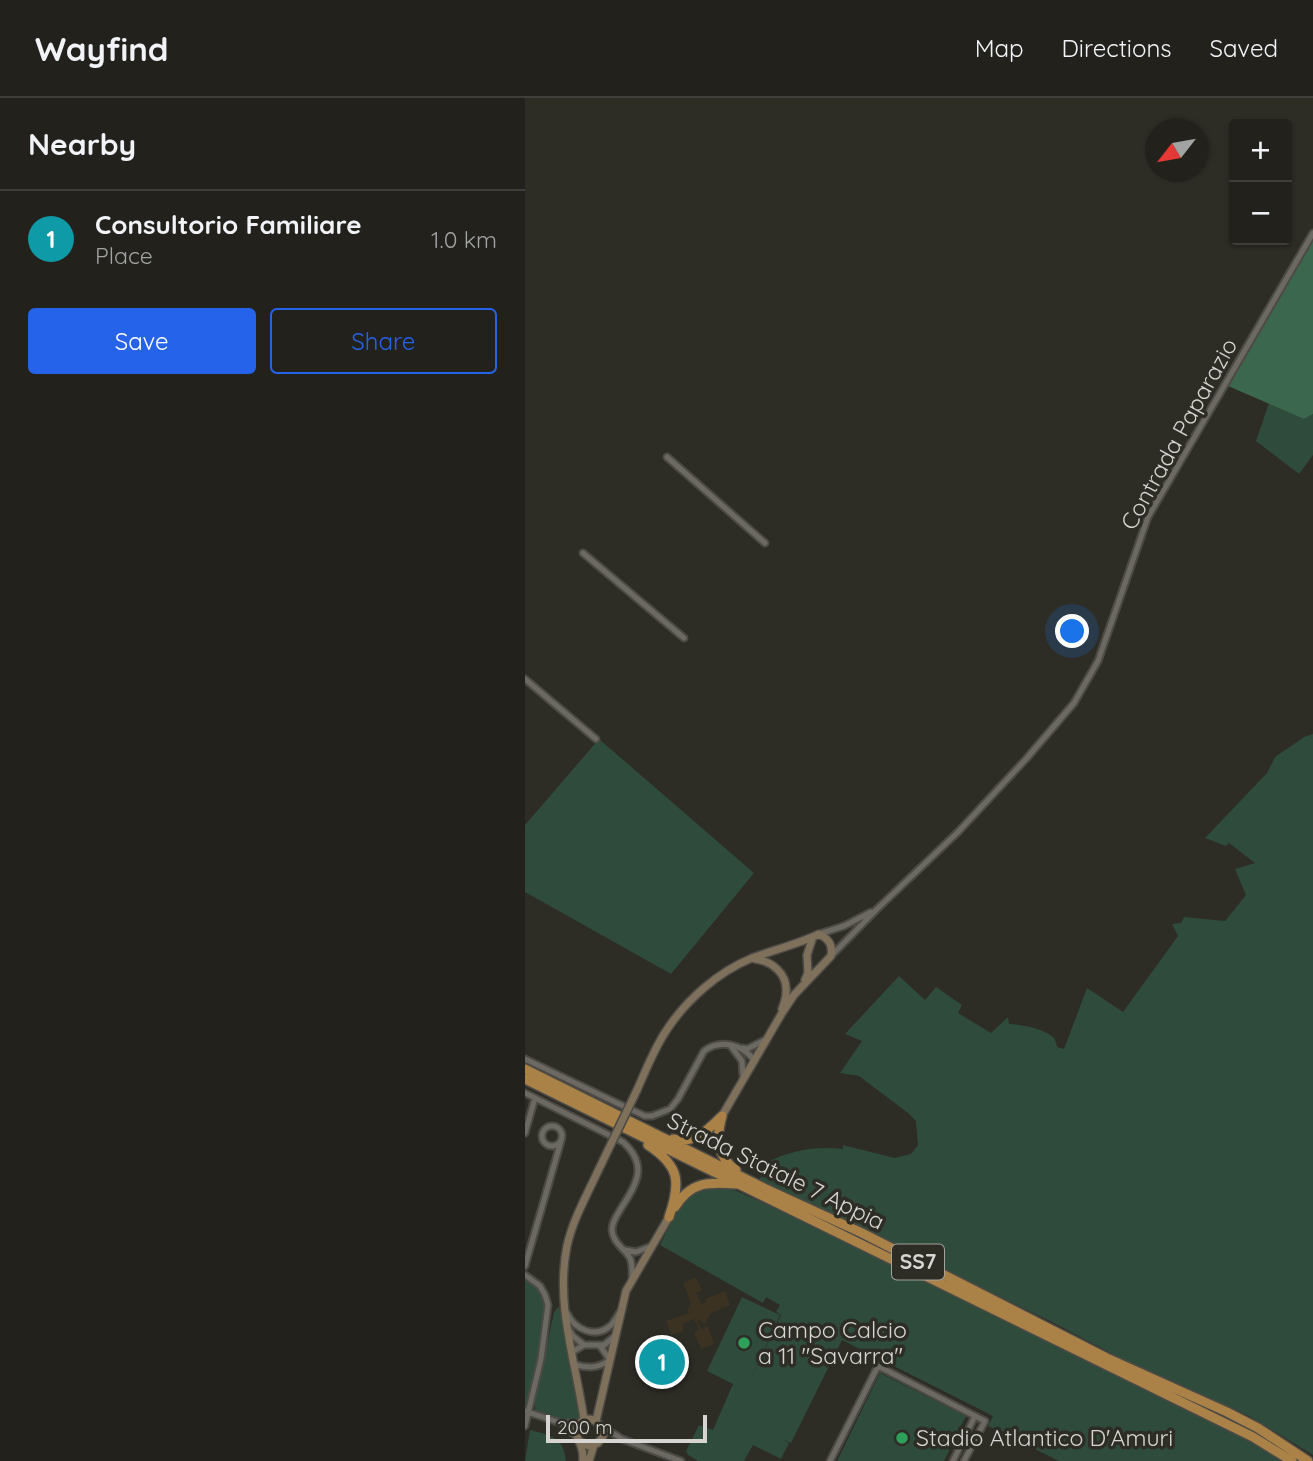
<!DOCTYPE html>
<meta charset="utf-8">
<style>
:root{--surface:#22211c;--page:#2a2925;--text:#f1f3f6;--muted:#a2a3a3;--line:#3f3e3b;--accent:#2563eb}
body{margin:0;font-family:Quicksand,sans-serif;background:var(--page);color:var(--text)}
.controls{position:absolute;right:21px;top:21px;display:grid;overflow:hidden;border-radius:7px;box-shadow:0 2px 5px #0004}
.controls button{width:63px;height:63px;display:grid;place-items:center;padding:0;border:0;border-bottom:2px solid var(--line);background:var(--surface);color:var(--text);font:35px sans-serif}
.compass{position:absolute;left:620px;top:21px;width:63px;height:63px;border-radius:50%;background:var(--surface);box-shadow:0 2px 5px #0004;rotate:239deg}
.scale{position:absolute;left:21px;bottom:18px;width:161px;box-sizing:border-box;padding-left:7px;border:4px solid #d6d5d1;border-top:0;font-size:19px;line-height:24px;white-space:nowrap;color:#d6d5d1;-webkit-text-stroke:5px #2d2c25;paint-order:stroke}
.you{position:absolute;left:548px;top:534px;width:24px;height:24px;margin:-18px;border:5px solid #fff;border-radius:50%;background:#1a73e8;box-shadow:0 0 0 10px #1a73e833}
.badge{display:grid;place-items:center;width:46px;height:46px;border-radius:50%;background:var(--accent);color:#fff;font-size:23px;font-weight:700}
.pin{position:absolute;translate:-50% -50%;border:4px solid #fff;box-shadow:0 2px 7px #0006}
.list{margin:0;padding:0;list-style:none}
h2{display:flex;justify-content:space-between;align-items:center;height:91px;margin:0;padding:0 28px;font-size:30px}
h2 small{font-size:23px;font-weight:400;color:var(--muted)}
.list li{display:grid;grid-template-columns:46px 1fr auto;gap:21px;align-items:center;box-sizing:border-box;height:98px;padding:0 28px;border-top:2px solid var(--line)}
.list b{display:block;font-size:26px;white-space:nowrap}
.list p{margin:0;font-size:23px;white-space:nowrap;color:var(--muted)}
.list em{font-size:23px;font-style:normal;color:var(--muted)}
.actions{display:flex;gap:14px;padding:21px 28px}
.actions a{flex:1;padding:16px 0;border:2px solid var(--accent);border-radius:7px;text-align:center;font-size:24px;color:var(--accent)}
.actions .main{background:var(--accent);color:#fff}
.map{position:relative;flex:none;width:788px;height:1363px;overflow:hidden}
header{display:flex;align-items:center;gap:42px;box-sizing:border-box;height:98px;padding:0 35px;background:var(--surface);border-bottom:2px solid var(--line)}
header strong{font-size:33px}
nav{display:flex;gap:38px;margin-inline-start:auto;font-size:24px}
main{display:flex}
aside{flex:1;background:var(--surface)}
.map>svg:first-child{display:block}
.education{fill:#3b3222}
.green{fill:#2f4b3b}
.forest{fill:#3c674f}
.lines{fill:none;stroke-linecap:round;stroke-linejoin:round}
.street-casing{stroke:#4c4a45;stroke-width:9}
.secondary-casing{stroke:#4c4a45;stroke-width:10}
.highway-casing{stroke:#4c4a45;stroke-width:12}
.street{stroke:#6b6962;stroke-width:5}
.secondary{stroke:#7e705a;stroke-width:7}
.highway{stroke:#aa8248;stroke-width:9}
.secondary-bridge-casing{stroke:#4c4a45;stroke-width:10;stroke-linecap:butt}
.secondary-bridge{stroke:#7e705a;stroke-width:7}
.leisure-dot{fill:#2e9e5b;stroke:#2d2c25;stroke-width:2.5}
.labels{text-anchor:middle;stroke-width:7;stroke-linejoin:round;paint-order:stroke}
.shield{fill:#2d2c25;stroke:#a3a29d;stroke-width:2}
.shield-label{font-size:21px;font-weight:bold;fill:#d6d5d1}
.street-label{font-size:23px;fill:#d6d5d1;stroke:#2d2c25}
.poi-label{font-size:23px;fill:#d6d5d1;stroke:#2d2c25;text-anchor:start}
</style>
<header>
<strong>Wayfind</strong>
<nav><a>Map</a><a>Directions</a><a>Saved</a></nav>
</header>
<main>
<aside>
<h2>Nearby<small></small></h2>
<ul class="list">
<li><span class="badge" style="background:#0f9aa8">1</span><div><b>Consultorio Familiare</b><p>Place</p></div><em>1.0 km</em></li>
</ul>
<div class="actions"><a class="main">Save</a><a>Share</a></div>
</aside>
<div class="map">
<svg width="788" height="1363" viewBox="0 0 788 1363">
<rect width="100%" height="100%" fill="#2d2c25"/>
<path class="education" d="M171,1179L177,1192L171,1195L176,1206L181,1204L180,1201L200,1193L205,1207L185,1216L180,1227L172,1220L176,1231L183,1228L189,1246L176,1251L169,1234L174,1232L169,1221L157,1226L159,1233L146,1237L141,1223L164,1215L162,1213L166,1206L158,1185Z"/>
<path class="green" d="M744,305L779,321L788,316V357L774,376L731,343Z
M788,636V1357L724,1318L597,1261L525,1223L234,1083L242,1064C268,1052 290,1048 318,1051V1047L370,1060L386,1056L393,1047L391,1023L383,1015L334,978L315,975L337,943L320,936L374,878L400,902L411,889L437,907L433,915L466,935L483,919L484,926C495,926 519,931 528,939C530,941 531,945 532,949L539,951L562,890L598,914L653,838L647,826L656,825L659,819L700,823L721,797L710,771L730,765L704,745L701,748L680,740L742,675L750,659L779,639Z
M74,641L229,775L146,876L0,794V727Z
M198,1087L311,1137L516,1237L541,1253L557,1258L726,1341L761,1363H534L463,1328L468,1318L317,1242L266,1345L257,1341L264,1345L256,1361L228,1347L219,1363H173L163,1357L161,1353L174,1327L188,1332L208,1286L182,1273L217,1199L255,1217L225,1284L256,1217L251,1214L255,1207L241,1199L238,1205L135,1147L157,1102L177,1088Z
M0,1181L8,1182L15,1188L23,1207L16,1261L4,1314L0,1313Z
M34,1208L59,1322C37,1325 28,1326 10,1313V1302L29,1214Z
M355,1275L441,1318L419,1363H312Z
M5,1332C25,1337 39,1339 41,1363H0Z"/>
<path class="forest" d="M788,141V316L779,321L703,288Z"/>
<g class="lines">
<defs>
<path id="street" d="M142,359L240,445
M58,455L159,540
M0,581L71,641
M294,836L319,828L346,814
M306,858L352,811L433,734L501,661L549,605L573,563L623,419L788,135
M205,947L217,963L218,979
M218,950L222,951L240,942
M0,961L94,1006L120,1018H127L145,1011L153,1001L179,953C195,941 217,946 229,962
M0,995L98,1044C125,1068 110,1088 95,1112C91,1119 87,1124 87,1132C88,1145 99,1150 105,1160C108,1167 107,1174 107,1182
M17 1038a10 10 0 1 1 20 0a10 10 0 1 1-20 0Z
M0,1035L10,1000
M100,1152L111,1154L127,1148
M0,1168L36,1043
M0,1177L15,1188L20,1197L23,1207L16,1261L0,1328
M42,1215C49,1231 70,1241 85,1228C89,1225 92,1218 95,1214
M44,1232L48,1238L59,1247
M47,1254L59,1247H79L91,1237
M49,1266C63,1271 73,1270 85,1262L75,1248
M0,1313L36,1325L51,1338
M36,1325H55
M75,1327L97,1341L156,1363
M305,1363L353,1268L450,1318
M428,1363L450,1318L460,1323L439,1363"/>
<path id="secondary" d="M230,861C247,863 263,876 261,895C261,900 259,906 257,911
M280,882L283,875L282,857L288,839
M112,992C121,972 129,951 141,933C161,902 193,874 227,860C249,852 273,846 294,836C304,841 308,847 306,858L269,897L257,915L197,1018
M59,1322C51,1264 30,1207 42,1148C48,1121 62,1097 73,1073
M71,1323L101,1193L144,1119
M54,1343L64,1348L73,1345L78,1338C78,1321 58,1314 52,1330C49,1338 56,1344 57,1352C58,1355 58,1360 58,1363
M64,1363L69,1347"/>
<path id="highway" d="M0,971L239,1090L337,1135L582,1260L702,1314L733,1330L783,1363
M0,981L728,1339L767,1363
M197,1018C191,1040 191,1058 211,1072
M148,1041C169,1046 182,1033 196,1019
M123,1047C155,1068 156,1084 144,1119
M150,1109C166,1083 184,1084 211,1086"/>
</defs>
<use href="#street" class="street-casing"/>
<use href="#secondary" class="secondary-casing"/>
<use href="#highway" class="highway-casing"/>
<use href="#street" class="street"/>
<use href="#secondary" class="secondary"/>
<use href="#highway" class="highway"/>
<defs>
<path id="secondary-bridge" d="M73,1073L112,992"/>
</defs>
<use href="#secondary-bridge" class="secondary-bridge-casing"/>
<use href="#secondary-bridge" class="secondary-bridge"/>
</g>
<g class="leisure-dot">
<circle cx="219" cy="1245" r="7"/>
<circle cx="377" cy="1340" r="7"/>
</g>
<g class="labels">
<rect class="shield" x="367" y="1146.5" width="52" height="35" rx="5"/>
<g class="shield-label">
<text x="393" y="1171">SS7</text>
</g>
<g class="street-label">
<text transform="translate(654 336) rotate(-61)" y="8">Contrada Paparazio</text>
<text transform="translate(251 1073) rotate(26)" y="8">Strada Statale 7 Appia</text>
</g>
<g class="poi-label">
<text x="233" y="1240">Campo Calcio<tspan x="233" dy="26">a 11 "Savarra"</tspan></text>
<text x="391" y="1348">Stadio Atlantico D'Amuri</text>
</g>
</g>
</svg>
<div class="controls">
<button>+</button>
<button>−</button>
</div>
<svg class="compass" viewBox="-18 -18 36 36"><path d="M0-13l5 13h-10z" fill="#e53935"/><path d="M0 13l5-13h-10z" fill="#a2a3a3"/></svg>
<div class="scale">200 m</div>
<div class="you"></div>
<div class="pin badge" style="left:137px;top:1264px;background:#0f9aa8">1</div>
</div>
</main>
